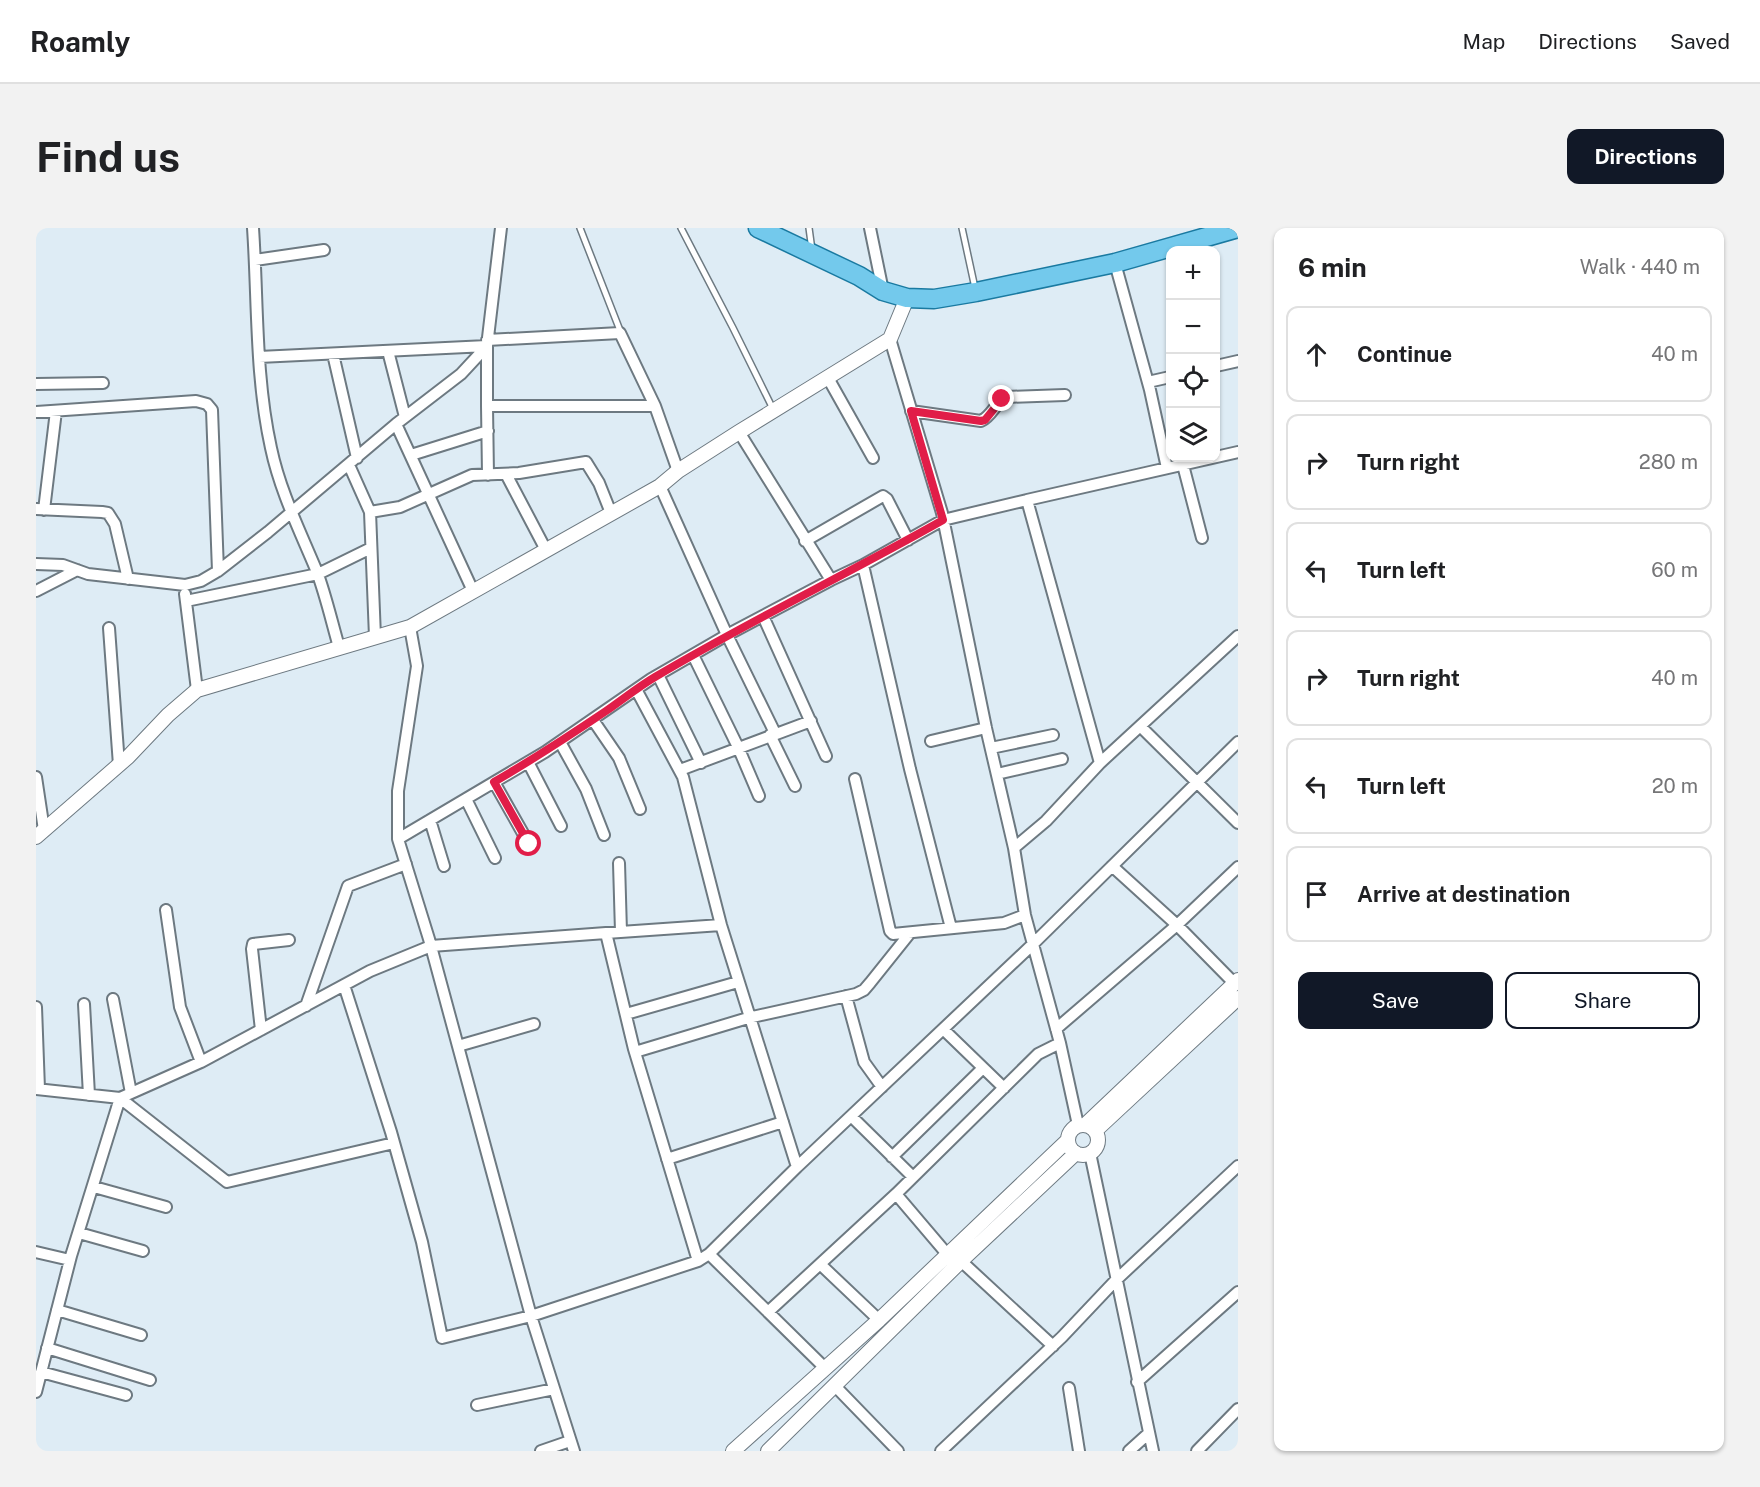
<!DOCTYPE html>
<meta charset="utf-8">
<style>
:root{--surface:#fff;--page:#f2f2f2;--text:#202124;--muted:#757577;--line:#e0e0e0;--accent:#111827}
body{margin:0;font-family:"Public Sans",sans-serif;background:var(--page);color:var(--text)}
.controls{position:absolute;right:18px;top:18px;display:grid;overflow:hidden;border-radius:12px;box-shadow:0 2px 4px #0004}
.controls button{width:54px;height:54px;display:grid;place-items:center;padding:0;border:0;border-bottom:2px solid var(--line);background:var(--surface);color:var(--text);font:30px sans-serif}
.stop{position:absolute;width:18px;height:18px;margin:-14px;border:4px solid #e11d48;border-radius:50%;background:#fff}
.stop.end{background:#e11d48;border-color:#fff;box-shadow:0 2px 6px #0008}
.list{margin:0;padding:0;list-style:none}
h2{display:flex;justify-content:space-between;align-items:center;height:78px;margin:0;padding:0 24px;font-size:26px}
h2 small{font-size:20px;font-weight:400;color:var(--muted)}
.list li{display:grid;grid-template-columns:39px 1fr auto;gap:18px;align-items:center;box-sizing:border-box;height:96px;margin:0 12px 12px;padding:0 12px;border:2px solid var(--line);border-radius:12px}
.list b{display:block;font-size:22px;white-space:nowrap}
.list em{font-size:20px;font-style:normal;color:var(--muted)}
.actions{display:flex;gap:12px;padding:18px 24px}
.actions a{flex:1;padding:14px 0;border:2px solid var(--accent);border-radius:12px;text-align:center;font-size:21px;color:var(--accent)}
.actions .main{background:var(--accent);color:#fff}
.icon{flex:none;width:33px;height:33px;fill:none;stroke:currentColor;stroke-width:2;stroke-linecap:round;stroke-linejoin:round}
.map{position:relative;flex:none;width:1202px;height:1223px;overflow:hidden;border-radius:12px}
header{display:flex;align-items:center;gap:36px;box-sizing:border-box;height:84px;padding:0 30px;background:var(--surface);border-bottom:2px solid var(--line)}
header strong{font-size:28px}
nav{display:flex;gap:33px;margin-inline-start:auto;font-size:21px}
.intro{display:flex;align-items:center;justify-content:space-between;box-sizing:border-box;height:144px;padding:0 36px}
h1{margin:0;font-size:42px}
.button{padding:15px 27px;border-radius:12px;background:var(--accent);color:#fff;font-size:21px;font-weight:700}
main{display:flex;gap:36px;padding:0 36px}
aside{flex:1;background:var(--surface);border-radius:12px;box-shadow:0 2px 4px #0004}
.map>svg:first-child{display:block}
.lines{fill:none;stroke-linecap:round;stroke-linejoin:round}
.service-casing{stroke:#6d7981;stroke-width:8}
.minor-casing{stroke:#6d7981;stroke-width:14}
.tertiary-casing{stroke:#6d7981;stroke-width:16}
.primary-casing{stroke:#1a7aa1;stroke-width:21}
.service{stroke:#fff;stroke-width:5}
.minor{stroke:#fff;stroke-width:10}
.tertiary{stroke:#fff;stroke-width:14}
.primary{stroke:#73c9ec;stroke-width:18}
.route{stroke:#e11d48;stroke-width:8}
</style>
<header>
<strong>Roamly</strong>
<nav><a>Map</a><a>Directions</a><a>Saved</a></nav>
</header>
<div class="intro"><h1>Find us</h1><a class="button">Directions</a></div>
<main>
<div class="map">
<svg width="1202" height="1223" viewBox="0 0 1202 1223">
<rect width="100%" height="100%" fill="#deecf5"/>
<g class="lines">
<defs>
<path id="service" d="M544,0L585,105
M645,0L697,100L738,183
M773,0L776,22
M926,0L939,60"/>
<path id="minor" d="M217,0C222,73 219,148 235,220C244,263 264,303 281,344C290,368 296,395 303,419
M834,0L847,63
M219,32L288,22
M1079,35L1114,162L1131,240
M854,111L906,285L950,500L978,620L989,687L1024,815L1042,897
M451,112L584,105L619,178
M352,123L369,189
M297,126L321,230
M223,129L451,118V178H619L642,243
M1180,138L1202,133
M792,150L837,230
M1112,154L1134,149
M0,156L67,155
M451,178L452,247
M875,183L945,193C956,188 959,175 970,169L1029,167
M0,184L160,173L171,176L176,182L182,343
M360,196L437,363
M703,204L795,352
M375,227L452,203
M313,237L334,284
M1147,237L1166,310
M470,246L510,322
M624,258L691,407L739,505
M991,272L1202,224
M0,281L66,284L72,285L79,296L92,351
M8,282L20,183
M769,313L847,268L851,271L872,312
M0,336L27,337L52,346L149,357L165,353L182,343L232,304L360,196L425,146L451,118L465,0
M827,337L874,541L915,700
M0,363L41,342
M149,366L161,462
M150,373L282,346L335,320
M727,388L790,528
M374,399L381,438L362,563V611L393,711L495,1088L538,1223
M73,400L83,537
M339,409L334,284L364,279L436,247L483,245L550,234L563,255L575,285
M657,427L702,519L723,568
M622,447L665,535
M601,463L647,549L685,697L761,939
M557,492L583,530L604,581
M1105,499L1202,595
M734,507L759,558
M895,513L950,500
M524,514L550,561L568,607
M955,520L1017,507
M492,534L525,598
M1064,535L1202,408
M644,542L775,493
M961,546L1026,531
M0,549L8,602
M819,551L854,703L857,706L968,695L989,687
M458,554L493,616
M430,571L459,630
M394,592L408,638
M362,611L509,524L615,451L691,407L795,352L827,337L907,292L991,272L1064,535L1010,593L978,620
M583,635L585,704
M1076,638L1141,697L1198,755
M130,682L144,779L165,834
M570,705L685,697
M308,757L355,904L386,1014L406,1110L495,1088L662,1033L673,1026L761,939L997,716L1202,514
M810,768L828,834L846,859
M77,771L95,865
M48,776L53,867
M270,778L312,658L370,636
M0,779L3,861
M590,786L702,754
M907,801L968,860
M1020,801L1141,697L1202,639
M225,802L216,721L217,716L253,712
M422,818L498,796
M599,824L712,790L820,766L828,762L834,755L874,705
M0,861L84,870L165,834L334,743L395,718L570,705L598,821L662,1033
M815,888L877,949
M1054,925L1117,1223
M856,929L947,840
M631,931L747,894
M58,959L130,979
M860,966L911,1026
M43,1005L107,1023
M0,1024L34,1032
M673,1026L789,1140
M925,1033L1017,1118
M784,1036L843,1092
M21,1082L105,1107
M732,1084L860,966L1002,826L1024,815
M11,1120L114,1152
M5,1144L90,1167
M1101,1154L1202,1064
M799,1158L862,1223
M1033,1160L1043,1223
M0,1164L35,1028L84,870L191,954L358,915
M441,1177L518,1161
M505,1223L534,1213
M905,1223L1026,1109L1079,1053L1202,938
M1093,1223L1113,1205
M1161,1223L1202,1181"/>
<path id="tertiary" d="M0,609L92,529L132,487L161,462L374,399L624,258L642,243L703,204L854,111L871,70
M1049,897L1202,752
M1032 912a15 15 0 1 1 30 0a15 15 0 1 1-30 0Z
M1059,903L1202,770
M697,1223L843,1092L1032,912
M732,1223L925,1033L1040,925"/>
<path id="primary" d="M722,0L823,48L847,63L871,70L898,71L940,64L1079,35L1202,0"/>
</defs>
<use href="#service" class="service-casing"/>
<use href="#minor" class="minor-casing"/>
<use href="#tertiary" class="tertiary-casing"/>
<use href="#primary" class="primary-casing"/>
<use href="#service" class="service"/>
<use href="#minor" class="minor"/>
<use href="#tertiary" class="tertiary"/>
<use href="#primary" class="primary"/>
</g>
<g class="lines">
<path class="route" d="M493,616L458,554C496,532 533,508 570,483C586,472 602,459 619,449C713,393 812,346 907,292L875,183L945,193L949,192L966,171"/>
</g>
</svg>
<div class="controls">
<button>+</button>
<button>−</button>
<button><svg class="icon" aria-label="locate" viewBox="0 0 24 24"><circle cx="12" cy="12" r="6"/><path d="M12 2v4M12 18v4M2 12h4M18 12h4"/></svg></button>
<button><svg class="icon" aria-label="layers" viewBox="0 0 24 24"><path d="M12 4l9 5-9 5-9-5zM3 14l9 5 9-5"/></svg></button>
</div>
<div class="stop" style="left:493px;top:616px"></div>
<div class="stop end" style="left:966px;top:171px"></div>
</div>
<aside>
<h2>6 min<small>Walk · 440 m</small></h2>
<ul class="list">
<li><svg class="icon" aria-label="ahead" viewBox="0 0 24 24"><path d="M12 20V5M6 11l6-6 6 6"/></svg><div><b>Continue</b></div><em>40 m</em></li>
<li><svg class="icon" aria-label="right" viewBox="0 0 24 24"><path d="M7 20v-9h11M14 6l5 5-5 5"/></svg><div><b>Turn right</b></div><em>280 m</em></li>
<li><svg class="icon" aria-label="left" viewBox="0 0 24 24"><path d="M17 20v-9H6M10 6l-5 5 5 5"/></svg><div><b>Turn left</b></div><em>60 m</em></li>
<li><svg class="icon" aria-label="right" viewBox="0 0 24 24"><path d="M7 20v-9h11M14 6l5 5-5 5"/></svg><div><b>Turn right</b></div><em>40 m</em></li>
<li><svg class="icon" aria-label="left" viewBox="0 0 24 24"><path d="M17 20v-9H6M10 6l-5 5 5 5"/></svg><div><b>Turn left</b></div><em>20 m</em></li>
<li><svg class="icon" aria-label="arrive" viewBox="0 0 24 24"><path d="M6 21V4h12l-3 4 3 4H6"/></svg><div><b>Arrive at destination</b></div></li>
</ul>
<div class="actions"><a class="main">Save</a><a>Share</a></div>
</aside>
</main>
